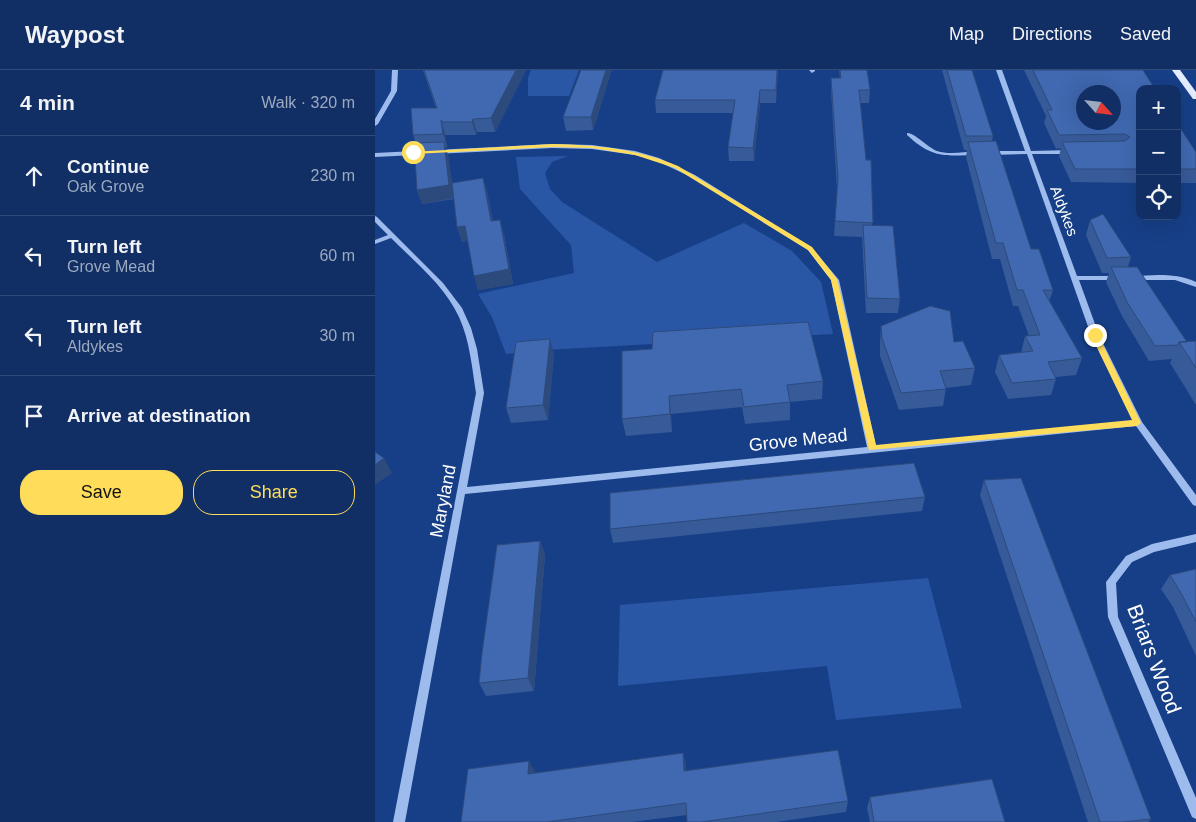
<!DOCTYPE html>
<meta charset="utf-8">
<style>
:root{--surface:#112f65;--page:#1e3b6e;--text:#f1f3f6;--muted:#9ca9bf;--line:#304a79;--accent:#ffdd5a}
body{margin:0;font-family:Arial,sans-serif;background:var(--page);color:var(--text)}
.controls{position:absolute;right:15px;top:15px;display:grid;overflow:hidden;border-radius:10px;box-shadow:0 5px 20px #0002}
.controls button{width:45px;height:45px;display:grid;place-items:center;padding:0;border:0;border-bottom:1px solid var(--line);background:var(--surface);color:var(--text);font:25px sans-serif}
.compass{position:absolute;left:701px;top:15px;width:45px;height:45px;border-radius:50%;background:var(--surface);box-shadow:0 5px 20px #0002;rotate:117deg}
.stop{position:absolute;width:15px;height:15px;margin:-11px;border:4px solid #ffdd5a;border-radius:50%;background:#fff}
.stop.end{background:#ffdd5a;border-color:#fff;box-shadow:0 1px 5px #0008}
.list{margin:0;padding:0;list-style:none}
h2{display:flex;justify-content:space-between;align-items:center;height:65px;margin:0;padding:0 20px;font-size:21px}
h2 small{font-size:16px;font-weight:400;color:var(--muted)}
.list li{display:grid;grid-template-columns:32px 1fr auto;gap:15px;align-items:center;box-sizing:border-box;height:80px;padding:0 20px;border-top:1px solid var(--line)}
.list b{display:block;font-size:19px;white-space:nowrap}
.list p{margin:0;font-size:16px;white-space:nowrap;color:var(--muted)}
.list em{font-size:16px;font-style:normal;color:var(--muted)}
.actions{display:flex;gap:10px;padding:15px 20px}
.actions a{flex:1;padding:11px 0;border:1px solid var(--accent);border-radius:20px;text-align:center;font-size:18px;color:var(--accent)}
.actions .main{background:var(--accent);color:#111}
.icon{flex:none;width:28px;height:28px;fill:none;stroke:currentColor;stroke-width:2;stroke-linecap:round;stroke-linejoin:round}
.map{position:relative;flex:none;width:821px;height:752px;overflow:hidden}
header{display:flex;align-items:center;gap:30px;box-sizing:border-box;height:70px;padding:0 25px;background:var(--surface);border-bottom:1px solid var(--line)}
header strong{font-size:24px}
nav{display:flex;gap:28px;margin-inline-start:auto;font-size:18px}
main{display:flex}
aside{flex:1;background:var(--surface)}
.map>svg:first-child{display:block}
.green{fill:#2a57a5}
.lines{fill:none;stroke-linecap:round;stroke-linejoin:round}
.minor{fill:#9ebbed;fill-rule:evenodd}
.major{fill:#e4ecff;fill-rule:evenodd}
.wall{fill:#375a98}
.shaded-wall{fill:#2d4a7c}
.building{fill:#4069b1;stroke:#2d4a7c;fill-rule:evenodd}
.route{fill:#ffdd5a}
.labels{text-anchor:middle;stroke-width:5;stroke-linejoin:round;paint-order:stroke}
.far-street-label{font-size:15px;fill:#fff;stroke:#173f87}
.street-label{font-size:18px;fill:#fff;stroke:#173f87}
.near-street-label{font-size:21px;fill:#fff;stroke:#173f87}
</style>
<header>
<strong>Waypost</strong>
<nav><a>Map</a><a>Directions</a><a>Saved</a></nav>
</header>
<main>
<aside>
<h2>4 min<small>Walk · 320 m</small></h2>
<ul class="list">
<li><svg class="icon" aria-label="ahead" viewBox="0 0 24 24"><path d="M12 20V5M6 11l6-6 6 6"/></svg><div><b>Continue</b><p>Oak Grove</p></div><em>230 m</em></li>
<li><svg class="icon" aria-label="left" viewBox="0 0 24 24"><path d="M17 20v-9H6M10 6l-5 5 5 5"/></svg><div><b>Turn left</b><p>Grove Mead</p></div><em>60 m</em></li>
<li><svg class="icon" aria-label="left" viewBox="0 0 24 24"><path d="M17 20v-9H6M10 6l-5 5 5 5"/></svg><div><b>Turn left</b><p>Aldykes</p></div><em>30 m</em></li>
<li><svg class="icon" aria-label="arrive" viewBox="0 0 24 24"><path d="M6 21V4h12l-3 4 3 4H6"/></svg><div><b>Arrive at destination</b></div></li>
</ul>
<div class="actions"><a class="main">Save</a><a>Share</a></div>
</aside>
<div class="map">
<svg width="821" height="752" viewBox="0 0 821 752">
<rect width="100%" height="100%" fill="#173f87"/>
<path class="green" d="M156,0H204L194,26H153V8Z
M193,86L177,92L170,103L175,119L187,132L282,192L369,153L417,181L446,212L458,264L170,280L131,284L117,247L103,224L199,203L196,175L145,119L141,87Z
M553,508L587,638L461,650L452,596L243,616L245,535Z"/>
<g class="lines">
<path class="minor" d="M17,0H23L22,21L3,54L0,56V49L16,21Z
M434,0H440V1L437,3Z
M621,0H627L656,81L696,80L699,82L696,84H657L702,206H745L749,208L745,210H704L724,265L767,352L821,425V436L818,435L761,356L90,424L30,752H18L101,323C97,298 95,271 84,247C70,216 40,192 16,168L0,174V170L13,165L0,152V146L2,147L68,213L87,238L96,258L102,279L109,323L92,417L492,377L456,210L433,180L316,107L280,90L260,85L217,79L177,78L0,87V83L177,74L217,75L260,81L284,88L320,105L437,178L464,210L501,376L758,351L716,265L652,84L614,85L611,83L614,81H650Z
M532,63C540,63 552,77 562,81C574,85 589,82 601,81L604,83L601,85C568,86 557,88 532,65Z
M783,205C796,205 809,206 821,212V217L800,210H760L756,208L760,206Z
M821,464V472L779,482L757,492L741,513L743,547L821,728V749L817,747L733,547L731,512L751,486L777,474Z"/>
<path class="major" d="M797,0H805L821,22V29H818Z"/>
</g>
<path class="wall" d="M48,0H151L120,62H102L101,65H71L70,64L72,77L71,78L73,85L77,113L108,108L112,122L118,151L129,164L138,214L103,220L93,170L87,172L82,157L79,129L47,134L42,120L41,73L38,65L61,38Z
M206,0H237L236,2L218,60L191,61L188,47Z
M403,0L401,33H385L379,91H354L353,77L358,43H281L280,30Z
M464,0H492L495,20L494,33H485L497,155L525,229L523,243H491L487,167L459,166L462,120L456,21V8H465Z
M567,0H597L618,66L617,71L656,179L678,220L674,232L707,288L701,305L681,307V309L676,325L633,329L620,302L624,285L646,283L650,266H654L643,236H638L625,189H617L591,87L592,80H589Z
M649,0H768L765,19V113L696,112L684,86L686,78L681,79L669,53L671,46Z
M802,53L821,99V113H802Z
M715,150L756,187L753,197L812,272L821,271V335L795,293L797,289L774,291L747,246L731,212L734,203H727L711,165Z
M506,256L600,298L596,315L571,318L568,336L524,340L505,286V273Z
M247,281L448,311L447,329L415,332V350L370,354L367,337L296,344L297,362L251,366L247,349Z
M179,284L173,350L136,353L131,338Z
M609,410L776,749L773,752H713L605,425Z
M550,427L547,441L238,473L235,459Z
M165,471L170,485L159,621L111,626L104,613Z
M821,499V586L798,537L786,519L795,505Z
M308,683L311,695V701L473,731L471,742L401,752H312V745L257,752H86L161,703Z
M495,727L630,752H495L492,738Z"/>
<path class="shaded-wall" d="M141,0H151L120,62L116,48Z
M231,0H237L236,2L218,60L216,47Z
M402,0H403L401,33V20Z
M385,20V33L379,91L378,78Z
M98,49L102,62L101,65L97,52Z
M66,50L70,64L72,77L68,64Z
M69,72L73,85L79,128L47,134L42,120Z
M108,108L112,122L121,166L116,151Z
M125,150L129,164L138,214L103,220L99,206Z
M90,156L95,170L87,172L82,157Z
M175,269L179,284L173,350L168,335Z
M294,326L296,344L297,362L295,344Z
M9,388L17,403L0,415V395Z
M165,471L170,485L159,621L153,608Z
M308,683L311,695L312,713L309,701Z
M154,691L161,703L153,704Z"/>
<path class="building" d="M49,0H141L116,48L98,49L97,52H67L66,50L68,64L38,65L36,38H62Z
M206,0H231L216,47H188Z
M288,0H402L401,20H385L378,78L353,77L360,30H280Z
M465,0H492L495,20H484L491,90H496L498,153L460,151L463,108L456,8H466Z
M572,0H597L618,66H591Z
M658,0H768L780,19H765V99H700L687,72L750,71L755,67L750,64L684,65L672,40H677ZM708,22H738V52H708Z
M802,53L821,82V99H802Z
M621,71L656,179H664L678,220H668L707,288L673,292L681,309L637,313L624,285L658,281L650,266L665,265L648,220H642L628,173H621L593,72Z
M69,72L74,115L42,120L39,73Z
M108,108L116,151L125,150L134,199L99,206L90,156L82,157L77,113Z
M728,144L756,187L732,188L715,150Z
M488,155L518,156L525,229L492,228Z
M736,197H762L812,272H804L803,275L780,276L752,232Z
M555,236L575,241L579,272L588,271L600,298L565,301L571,319L526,323L507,268L506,256Z
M433,252L448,311L412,315L415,332L369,337L366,319L294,326L295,344L247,349V281L277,279L278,262Z
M175,269L168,335L131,338L141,272Z
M821,271V298L804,272Z
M0,382L9,388L0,395Z
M539,393L550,427L235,459V423Z
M646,408L776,749L747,752H725L609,410Z
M165,471L153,608L104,613L107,583L122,475Z
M821,499V552L806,523L795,505Z
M463,680L473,731L327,752H312L311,733L172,752H86L93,699L154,691L153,704L308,683L309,701Z
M617,709L630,752H499L495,727Z"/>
<path class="route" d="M178,74C221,75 263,79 303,96L437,177L462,209L501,375L757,350L716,265L720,262L723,265L766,353L762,356L494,380L456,210L433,180L300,98L260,85L217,78L178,77L38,84L35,82Z"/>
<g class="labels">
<g class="far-street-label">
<text transform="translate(689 141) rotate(69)" y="5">Aldykes</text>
</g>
<g class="street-label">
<text transform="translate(423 370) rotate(-6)" y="6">Grove Mead</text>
<text transform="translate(68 431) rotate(-79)" y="6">Maryland</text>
</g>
<g class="near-street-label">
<text transform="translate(779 589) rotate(69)" y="7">Briars Wood</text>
</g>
</g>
</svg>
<div class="controls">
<button>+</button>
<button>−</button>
<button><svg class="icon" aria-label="locate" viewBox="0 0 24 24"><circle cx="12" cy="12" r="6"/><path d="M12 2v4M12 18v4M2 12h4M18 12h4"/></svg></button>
</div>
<svg class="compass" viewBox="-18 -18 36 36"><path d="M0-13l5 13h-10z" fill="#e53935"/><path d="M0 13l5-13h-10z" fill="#9ca9bf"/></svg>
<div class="stop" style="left:38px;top:82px"></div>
<div class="stop end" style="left:720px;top:265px"></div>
</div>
</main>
